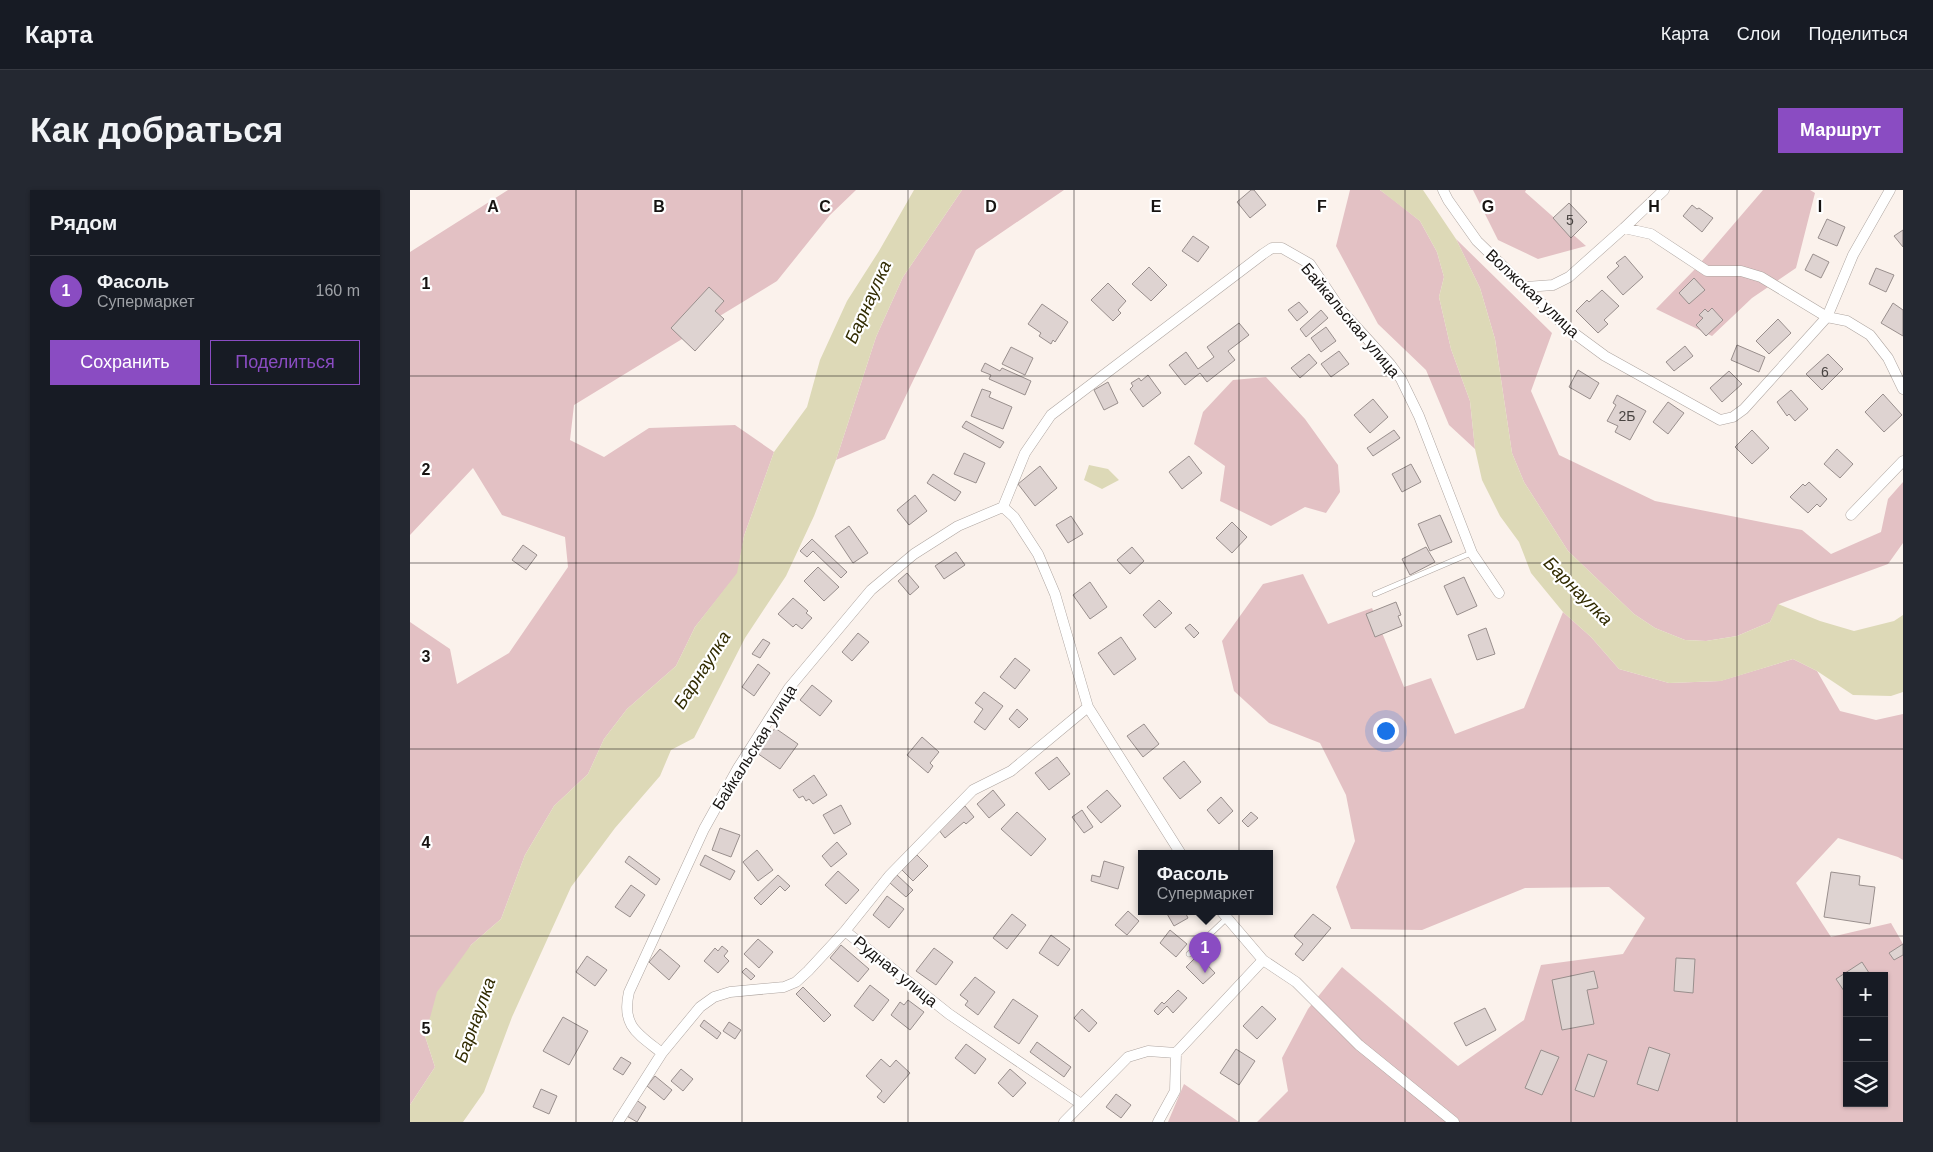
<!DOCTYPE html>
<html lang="ru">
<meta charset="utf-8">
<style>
:root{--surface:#171b24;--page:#242831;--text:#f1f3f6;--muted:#9ea1a6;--line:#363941;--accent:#8a4cc2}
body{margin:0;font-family:Arial,sans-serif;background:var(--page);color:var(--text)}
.controls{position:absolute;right:15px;bottom:15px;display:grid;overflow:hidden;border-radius:0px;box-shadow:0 1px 4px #0004}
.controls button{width:45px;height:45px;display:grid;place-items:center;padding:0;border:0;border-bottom:1px solid var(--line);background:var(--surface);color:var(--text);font:25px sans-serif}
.you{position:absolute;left:975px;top:540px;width:18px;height:18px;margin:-12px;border:4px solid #fff;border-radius:50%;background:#1a73e8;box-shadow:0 0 0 8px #1a73e833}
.badge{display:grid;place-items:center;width:32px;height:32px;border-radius:50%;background:var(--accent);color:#fff;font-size:16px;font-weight:700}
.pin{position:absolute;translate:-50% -41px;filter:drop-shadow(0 1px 2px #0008)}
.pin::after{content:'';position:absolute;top:26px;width:18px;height:15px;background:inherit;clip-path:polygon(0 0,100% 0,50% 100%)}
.popup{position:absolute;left:728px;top:660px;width:135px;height:65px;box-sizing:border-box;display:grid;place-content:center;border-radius:0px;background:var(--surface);filter:drop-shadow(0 1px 4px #0005);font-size:16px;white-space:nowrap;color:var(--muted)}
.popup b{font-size:19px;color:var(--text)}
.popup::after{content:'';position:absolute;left:50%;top:100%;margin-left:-10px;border:10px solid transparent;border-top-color:var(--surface)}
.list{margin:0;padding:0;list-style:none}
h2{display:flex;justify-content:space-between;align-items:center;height:65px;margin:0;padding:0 20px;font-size:21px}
h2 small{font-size:16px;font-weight:400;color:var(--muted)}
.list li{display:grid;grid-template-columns:32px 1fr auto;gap:15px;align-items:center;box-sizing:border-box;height:70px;padding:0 20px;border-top:1px solid var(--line)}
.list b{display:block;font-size:19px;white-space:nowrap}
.list p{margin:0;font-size:16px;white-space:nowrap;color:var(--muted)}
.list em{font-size:16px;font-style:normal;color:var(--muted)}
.actions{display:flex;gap:10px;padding:15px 20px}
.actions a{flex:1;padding:11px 0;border:1px solid var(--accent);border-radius:0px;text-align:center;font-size:18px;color:var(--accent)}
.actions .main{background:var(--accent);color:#fff}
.icon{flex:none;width:28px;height:28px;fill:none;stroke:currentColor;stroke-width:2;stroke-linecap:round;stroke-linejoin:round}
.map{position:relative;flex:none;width:1493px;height:932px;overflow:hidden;border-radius:0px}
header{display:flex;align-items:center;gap:30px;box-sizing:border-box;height:70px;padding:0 25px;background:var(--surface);border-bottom:1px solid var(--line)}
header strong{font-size:24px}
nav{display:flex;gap:28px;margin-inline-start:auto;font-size:18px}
.intro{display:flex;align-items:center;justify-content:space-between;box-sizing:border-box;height:120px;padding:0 30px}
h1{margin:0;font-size:35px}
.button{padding:12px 22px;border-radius:0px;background:var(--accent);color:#fff;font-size:18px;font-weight:700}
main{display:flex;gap:30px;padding:0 30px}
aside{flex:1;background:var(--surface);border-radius:0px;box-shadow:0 1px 4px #0004}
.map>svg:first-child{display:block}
.green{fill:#e3c1c4;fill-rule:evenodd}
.water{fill:#ddd9b7}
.building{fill:#ded3d1;stroke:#998f8d}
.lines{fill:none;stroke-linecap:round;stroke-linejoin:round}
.service-casing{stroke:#aea5a0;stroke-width:6}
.minor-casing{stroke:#aea5a0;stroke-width:11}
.service{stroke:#fff;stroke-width:5}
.minor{stroke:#fff;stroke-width:10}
.grid{fill:none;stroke:#171412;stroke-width:1;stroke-opacity:0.55}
.labels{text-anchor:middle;stroke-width:4.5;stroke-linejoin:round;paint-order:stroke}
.number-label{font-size:14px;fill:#494442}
.street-label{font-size:16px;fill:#171412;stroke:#fff}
.water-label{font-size:18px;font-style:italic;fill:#312b00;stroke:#fff}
.grid-label{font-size:16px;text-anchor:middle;font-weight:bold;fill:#171412;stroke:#fff;stroke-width:4.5;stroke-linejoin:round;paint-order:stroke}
</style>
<header>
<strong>Карта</strong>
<nav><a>Карта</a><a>Слои</a><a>Поделиться</a></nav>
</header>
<div class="intro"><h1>Как добраться</h1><a class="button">Маршрут</a></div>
<main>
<aside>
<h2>Рядом<small></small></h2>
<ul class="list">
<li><span class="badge">1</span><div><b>Фасоль</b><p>Супермаркет</p></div><em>160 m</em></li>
</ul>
<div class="actions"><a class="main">Сохранить</a><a>Поделиться</a></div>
</aside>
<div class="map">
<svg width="1493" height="932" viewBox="0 0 1493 932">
<rect width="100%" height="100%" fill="#fbf2ec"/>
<path class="green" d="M98,0H446L420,25L367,91L164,215L160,250L194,267L239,238L325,235L364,262L334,346L328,383L285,437L266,476L217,519L194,549L178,584L144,616L115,665L91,729L61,755L15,846L25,877L0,915V432L40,459L47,494L99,463L158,377L155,347L92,325L63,278L0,345V62Z
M552,0H654L566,60L475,249L426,270L466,147L493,87Z
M940,0H970L981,8L1010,31L1027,62L1034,87L1029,107L1041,159L1060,211L1065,259L1039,235L1016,180L968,134L926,56Z
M1063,0H1116L1115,2L1176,56L1128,69L1088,50Z
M1353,0H1400L1405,3L1386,78L1342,108L1302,146L1246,119L1286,78Z
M1046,49L1142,143L1121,201L1149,265L1245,311L1392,340L1421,364L1471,342L1478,309L1493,292V353L1478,374L1369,414L1360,432L1327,446L1296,451L1275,450L1245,438L1224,424L1158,361L1114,292L1102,263L1085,149L1070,98Z
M856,187L895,229L928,275L930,302L916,323L895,317L861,336L810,311L815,276L784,254L793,222L823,190Z
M893,384L918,434L962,418L994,497L1021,488L1045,544L1114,518L1153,422L1181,447L1209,479L1259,493L1310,491L1383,469L1407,481L1430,521L1466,530L1493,524V670L1488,667L1428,648L1386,693L1421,747L1481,733L1493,754V932H847L878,901L872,868L898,819L932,777L1048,876L1114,830L1131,775L1213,764L1235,728L1199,697L1115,698L1012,740L941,739L926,697L945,651L936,605L910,553L859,533L824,501L812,451L853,394ZM1437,786H1474V913H1437Z
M774,894L829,932H758Z"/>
<path class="water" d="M504,0H552L493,87L466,147L426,270L404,326L376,386L335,448L284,548L261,560L250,586L205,638L161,697L102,827L74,902L53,932H0V915L25,877L15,846L27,802L61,755L91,729L115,665L144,616L178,584L194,549L217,519L266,476L285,437L327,383L334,346L364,262L397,217L410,170L437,111L469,61Z
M970,0H1013L1046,49L1070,98L1085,149L1102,263L1114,292L1158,361L1224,424L1245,438L1275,450L1296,451L1327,446L1360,432L1368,414L1410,431L1444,441L1484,431L1493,425V502L1481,506L1443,505L1407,481L1383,469L1311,491L1259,493L1209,479L1181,447L1153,422L1121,383L1109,352L1090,326L1072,290L1065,259L1060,211L1041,159L1029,107L1034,87L1027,62L1010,31Z
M679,275L698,279L709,290L692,299L674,290Z"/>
<path class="building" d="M841,0H844L856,15L840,28L827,12Z
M1159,13L1177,32L1161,48L1143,28Z
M1282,15L1287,19L1289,18L1303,28L1292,42L1273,26Z
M1417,29L1435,37L1427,56L1408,48Z
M1493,40V57L1484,46Z
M783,46L799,57L788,72L772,61Z
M1403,64L1419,72L1411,88L1395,80Z
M1215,66L1233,87L1213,105L1197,87L1209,76L1206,73Z
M739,77L757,95L741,111L722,94Z
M1466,78L1484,85L1476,102L1459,94Z
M1284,88L1295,100L1279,114L1269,103Z
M698,93L716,111L708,120L711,123L703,131L681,110Z
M299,97L314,111L305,121L314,129L285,161L261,138Z
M1192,100L1209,116L1194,130L1198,134L1188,143L1166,121L1177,110L1179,112Z
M889,112L898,122L887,131L878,120Z
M1483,113L1493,120V146L1471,133Z
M632,114L658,132L645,152L643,150L641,154L629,146L631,143L618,134Z
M1302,118L1313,130L1296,146L1286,135L1293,128L1289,125L1295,119L1298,122Z
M911,120L918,128L896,147L890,139Z
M1368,129L1381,143L1359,164L1346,151Z
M829,133L839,145L818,161L825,170L797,192L790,183L775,195L759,175L776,162L788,179L804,167L797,157Z
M916,137L926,151L911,162L901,148Z
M1327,155L1355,167L1349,182L1321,170Z
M1275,156L1283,166L1264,181L1256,172Z
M601,157L623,168L615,185L592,174Z
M929,161L939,174L921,187L911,174Z
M899,164L907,173L890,188L881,178Z
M1418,164L1433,179L1412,200L1396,184Z
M575,173L590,181L592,178L621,191L615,205L579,189L581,185L571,181Z
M1168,180L1189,193L1180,209L1159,197Z
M1319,181L1332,194L1312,212L1300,198Z
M738,185L751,203L733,217L720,199L723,196L721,193L729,188L731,191Z
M698,192L708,213L694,220L684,200Z
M572,199L581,202L579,207L602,217L593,239L561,226Z
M1381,200L1398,219L1385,231L1379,224L1377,226L1367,212Z
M1473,204L1492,225L1474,242L1455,222Z
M1207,205L1236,221L1220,250L1205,242L1208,236L1197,231L1206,215L1203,213Z
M963,209L978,227L960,243L944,225Z
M1258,212L1274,223L1258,244L1243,232Z
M556,231L594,252L590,258L552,237Z
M984,240L990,248L963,266L957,258Z
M1342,240L1359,258L1342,274L1325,257Z
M1427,259L1443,274L1430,288L1414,274Z
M554,263L575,273L566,293L544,284Z
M779,266L792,283L772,299L759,282Z
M1001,274L1011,292L992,302L982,284Z
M630,276L647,298L625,316L608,294Z
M523,284L551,302L545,311L517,293Z
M1399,292L1417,309L1410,317L1407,314L1398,323L1380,307L1393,294L1395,296Z
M505,305L517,321L499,335L487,320Z
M1030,325L1042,352L1020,361L1008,334Z
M661,326L673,344L658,353L646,335Z
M822,332L837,347L822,363L806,348Z
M439,336L458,363L443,373L425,346Z
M402,349L437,382L431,388L403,361L397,367L390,361Z
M113,355L127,365L116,380L102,370Z
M722,357L734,371L720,384L707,370Z
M1016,357L1025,372L1000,385L992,369Z
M546,362L555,375L534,389L525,376Z
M408,377L429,397L414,411L394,391Z
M497,383L509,397L500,405L488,391Z
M1054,387L1067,416L1047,425L1034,396Z
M680,392L697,417L680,429L663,405Z
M383,408L398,421L396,423L402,428L392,439L386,434L383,437L368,424Z
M749,410L762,423L745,438L733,425Z
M986,412L991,425L988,426L992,436L965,447L956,424Z
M780,434L789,443L784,448L775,438Z
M1076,438L1085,464L1067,470L1058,445Z
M448,443L459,452L442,471L432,462Z
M711,447L726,469L704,485L688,463Z
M353,449L360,453L350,468L342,464Z
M605,468L620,480L605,499L590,487Z
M348,474L360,483L344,506L332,497Z
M402,495L422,511L410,526L390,510Z
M574,502L593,516L575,540L564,532L573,519L565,513Z
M607,519L618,529L609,538L599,529Z
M734,534L749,554L733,567L717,546Z
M365,538L388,554L370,579L347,563Z
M512,547L529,562L520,573L523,576L518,583L497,565Z
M647,567L660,584L639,600L625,583Z
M774,571L791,592L770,609L753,588Z
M404,585L417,605L403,614L399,609L396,611L393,606L389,608L383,600Z
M583,600L595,615L579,628L567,614Z
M697,600L711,616L691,633L677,617Z
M811,607L823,621L809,634L797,620Z
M431,615L441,634L424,644L413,625Z
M555,616L564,627L556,634L554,632L535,648L528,639Z
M672,620L683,637L674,643L662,627Z
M607,622L636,649L621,666L591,639Z
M841,622L848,628L838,637L832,631Z
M310,638L330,645L321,667L302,660Z
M427,652L437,664L421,677L412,666Z
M347,660L363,680L348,691L333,672Z
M295,665L325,681L320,690L290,675Z
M507,665L518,676L503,691L492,680Z
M219,666L250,689L246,695L215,672Z
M694,671L714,677L708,699L681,691L682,685L690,687Z
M428,681L449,700L436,714L415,695Z
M1421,682L1450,686L1449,695L1465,697L1460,734L1414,727Z
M368,685L380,696L375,701L370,696L351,715L344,708Z
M487,685L503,700L496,707L480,693Z
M221,695L235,705L220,727L205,717Z
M477,706L494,719L479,738L463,725Z
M718,721L729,731L717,745L705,735Z
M756,722H775L778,728L764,736Z
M602,724L616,735L597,759L583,748Z
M903,724L921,738L893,771L885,764L893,754L884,746Z
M760,740L777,754L766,767L750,753Z
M641,745L660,759L648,776L629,763Z
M348,749L363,762L349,778L334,764Z
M1493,754V765L1484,770L1479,763Z
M431,755L459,779L448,792L420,768Z
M312,756L318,761L314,766L319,771L308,783L294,771L305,758L308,761Z
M524,758L543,772L526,795L506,781Z
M250,759L270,776L259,790L239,772Z
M788,765L805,783L793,794L776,777Z
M177,766L197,780L185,796L166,782Z
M1266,768L1285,769L1283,803L1264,801Z
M1452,772L1461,786H1437L1436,804L1426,789Z
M336,778L345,786L341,790L332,782Z
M1184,781L1188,798L1177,800L1184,834L1152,840L1142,790Z
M565,787L585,802L568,825L555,815L558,811L550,805Z
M460,795L479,810L463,831L444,816Z
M393,797L421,825L414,832L386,804Z
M768,800L777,808L763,823L757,816L748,825L744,821L752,812L754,814Z
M603,809L628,826L609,854L584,837Z
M498,810L514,822L500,840L481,825L490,812L494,815Z
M852,816L866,829L847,849L833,836Z
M1075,818L1086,840L1056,856L1044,833Z
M672,819L687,833L679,842L664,828Z
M153,827L178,841L159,875L133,861Z
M294,830L311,843L307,849L290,836Z
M319,832L331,840L325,849L313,841Z
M627,852L661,877L654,887L620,862Z
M556,854L576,869L565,884L545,868Z
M1239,857L1260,864L1248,901L1227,894Z
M826,859L845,871L829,895L810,883Z
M1131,860L1149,867L1132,905L1115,898Z
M1178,864L1197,871L1184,907L1165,900Z
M211,867L221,873L213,885L203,879Z
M471,869L480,877L486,870L500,883L474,913L467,907L472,901L456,886Z
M271,879L283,889L273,901L261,891Z
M600,879L616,893L603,907L588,893Z
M245,886L262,900L254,910L237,896Z
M131,899L147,906L139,924L123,917Z
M706,904L721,915L711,928L696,917Z
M225,909L236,917L227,932L215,925Z"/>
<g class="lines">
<defs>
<path id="service" d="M965,404L1061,363
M779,764L817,728"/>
<path id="minor" d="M1033,0L1038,10L1067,51L1157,138L1195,166L1310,230L1323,227L1334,219L1417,127L1443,65L1480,0
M1214,38L1241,44L1297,81H1331L1351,87L1417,127L1437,131L1460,145L1478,168L1493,199
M1116,97L1143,95L1159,87L1214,38L1254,0
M593,317L615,263L641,225L853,64L862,58H872L900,74L931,120L980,174L991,189L1009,226L1062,363L1089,403
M1441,325L1493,271
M812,722L853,770L886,792L949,855L1044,932
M435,741L539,824L671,914
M252,863C228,844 211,836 219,802L294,639L328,578L379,498L461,400L504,364L548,336L593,317L604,327L628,364L645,404L678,517L771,664
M208,932L252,863L290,817L304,807L320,802L374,797L386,792L398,781L435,741L480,685L563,600L601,581L678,517
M654,932L718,867L738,861L766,863
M748,932L765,901L766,863L853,770"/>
</defs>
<use href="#service" class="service-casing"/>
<use href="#minor" class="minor-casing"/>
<use href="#service" class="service"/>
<use href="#minor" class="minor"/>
</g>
<path class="grid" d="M166,0V932M332,0V932M498,0V932M664,0V932M829,0V932M995,0V932M1161,0V932M1327,0V932M0,186H1493M0,373H1493M0,559H1493M0,746H1493"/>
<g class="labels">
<g class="number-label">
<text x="1160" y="35">5</text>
<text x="1415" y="187">6</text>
<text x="1217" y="231">2Б</text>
</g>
<g class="street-label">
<text transform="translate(1123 103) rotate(43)" y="6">Волжская улица</text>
<text transform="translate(941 130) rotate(50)" y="6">Байкальская улица</text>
<text transform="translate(344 557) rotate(-58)" y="6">Байкальская улица</text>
<text transform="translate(486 781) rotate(39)" y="6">Рудная улица</text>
</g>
<g class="water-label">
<text transform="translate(458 112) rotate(-66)" y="6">Барнаулка</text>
<text transform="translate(1168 401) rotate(45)" y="6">Барнаулка</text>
<text transform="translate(292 480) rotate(-57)" y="6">Барнаулка</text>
<text transform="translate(65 830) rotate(-70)" y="6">Барнаулка</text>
</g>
</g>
<g class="grid-label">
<text x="83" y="22">A</text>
<text x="249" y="22">B</text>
<text x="415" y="22">C</text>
<text x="581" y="22">D</text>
<text x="746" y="22">E</text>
<text x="912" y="22">F</text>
<text x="1078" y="22">G</text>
<text x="1244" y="22">H</text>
<text x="1410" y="22">I</text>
<text x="16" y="99">1</text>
<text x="16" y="285">2</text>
<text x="16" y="472">3</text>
<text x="16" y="658">4</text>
<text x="16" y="844">5</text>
</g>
</svg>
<div class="controls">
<button>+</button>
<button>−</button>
<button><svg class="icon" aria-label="layers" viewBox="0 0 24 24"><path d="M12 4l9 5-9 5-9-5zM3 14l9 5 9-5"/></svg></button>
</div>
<div class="you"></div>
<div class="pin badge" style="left:795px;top:783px">1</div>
<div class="popup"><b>Фасоль</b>Супермаркет</div>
</div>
</main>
